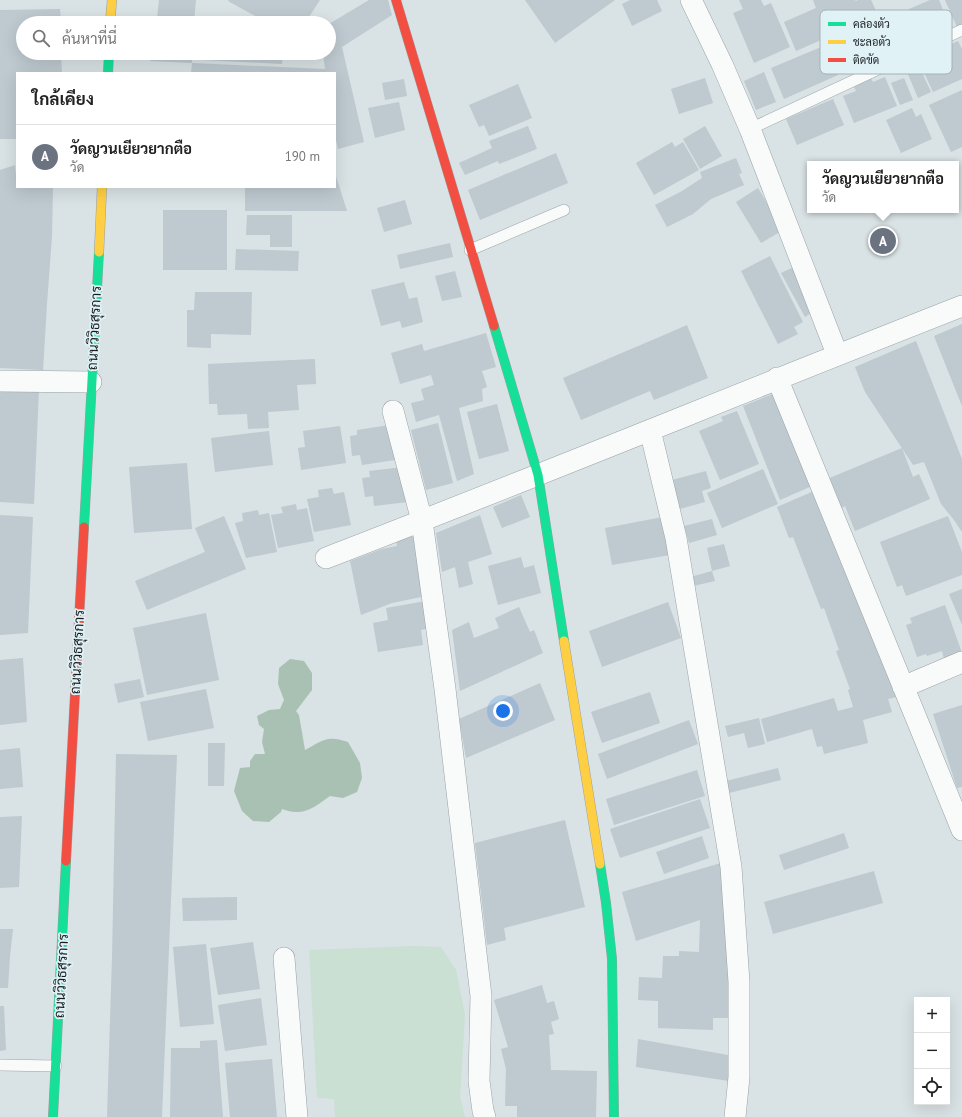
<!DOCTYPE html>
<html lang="th">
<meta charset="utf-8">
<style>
:root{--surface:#fff;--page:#f6f6f6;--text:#222;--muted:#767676;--line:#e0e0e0;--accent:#db2777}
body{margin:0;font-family:"PT Sans",Sarabun,sans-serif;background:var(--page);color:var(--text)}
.controls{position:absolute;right:12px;bottom:12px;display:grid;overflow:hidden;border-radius:0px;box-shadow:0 4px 16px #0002}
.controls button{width:36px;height:36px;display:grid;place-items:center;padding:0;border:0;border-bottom:1px solid var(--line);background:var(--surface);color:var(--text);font:20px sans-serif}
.you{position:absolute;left:503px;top:711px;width:14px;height:14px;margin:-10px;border:3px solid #fff;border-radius:50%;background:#1a73e8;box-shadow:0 0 0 6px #1a73e833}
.badge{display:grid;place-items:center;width:26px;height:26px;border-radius:50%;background:var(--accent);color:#fff;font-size:13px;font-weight:700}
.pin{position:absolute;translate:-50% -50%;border:2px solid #fff;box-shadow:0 1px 4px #0006}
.popup{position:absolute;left:807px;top:161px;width:152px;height:52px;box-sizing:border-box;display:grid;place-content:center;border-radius:0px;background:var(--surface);filter:drop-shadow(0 1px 3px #0005);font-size:13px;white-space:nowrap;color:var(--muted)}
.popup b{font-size:15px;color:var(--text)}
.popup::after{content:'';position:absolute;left:50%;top:100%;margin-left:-8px;border:8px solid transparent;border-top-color:var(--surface)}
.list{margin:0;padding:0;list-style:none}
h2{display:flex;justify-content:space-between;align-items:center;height:52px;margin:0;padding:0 16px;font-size:17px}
h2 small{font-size:13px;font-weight:400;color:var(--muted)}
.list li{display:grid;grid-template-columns:26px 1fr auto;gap:12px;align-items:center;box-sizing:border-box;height:64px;padding:0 16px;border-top:1px solid var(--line)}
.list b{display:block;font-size:15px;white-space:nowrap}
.list p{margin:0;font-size:13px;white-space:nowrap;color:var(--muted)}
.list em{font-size:13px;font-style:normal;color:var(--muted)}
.icon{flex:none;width:22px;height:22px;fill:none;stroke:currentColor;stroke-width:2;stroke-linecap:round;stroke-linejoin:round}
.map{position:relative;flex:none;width:962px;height:1117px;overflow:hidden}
.search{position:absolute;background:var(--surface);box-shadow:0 4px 16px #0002;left:16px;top:16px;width:320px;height:44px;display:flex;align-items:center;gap:10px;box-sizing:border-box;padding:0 14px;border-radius:22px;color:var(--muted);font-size:15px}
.panel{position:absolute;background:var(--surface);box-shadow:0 4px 16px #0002;left:16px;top:72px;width:320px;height:116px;border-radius:0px}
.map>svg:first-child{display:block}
.green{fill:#c9e0d2}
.forest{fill:#a9c1b2}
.building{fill:#bec9d0}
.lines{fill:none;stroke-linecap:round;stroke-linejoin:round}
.lane-casing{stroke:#9ba2a4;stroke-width:12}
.street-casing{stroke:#9ba2a4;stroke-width:22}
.fast-casing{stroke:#9ba2a4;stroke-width:10}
.slow-casing{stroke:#9ba2a4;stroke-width:10}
.jam-casing{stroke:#9ba2a4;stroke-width:10}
.lane{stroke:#f9fbfb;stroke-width:11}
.street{stroke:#f9fbfb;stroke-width:21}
.fast{stroke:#16e098;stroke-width:9}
.slow{stroke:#ffcf43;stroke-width:9}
.jam{stroke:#f24e42;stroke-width:9}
.labels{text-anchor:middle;stroke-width:3.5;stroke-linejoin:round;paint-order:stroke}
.street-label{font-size:14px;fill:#161c1e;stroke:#e1f2f7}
.key{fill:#e1f2f7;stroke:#a4b2b6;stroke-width:1}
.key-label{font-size:11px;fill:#161c1e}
</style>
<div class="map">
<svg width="962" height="1117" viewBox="0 0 962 1117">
<rect width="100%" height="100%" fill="#d9e2e4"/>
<path class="green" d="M414,946L441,947L456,970L465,1015L460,1097L465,1117H335L334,1099L317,1098L309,950Z"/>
<path class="forest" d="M290,659L304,661L312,673V690L296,711L299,715L305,750C315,745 324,737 335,739C339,739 344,741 348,742L360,763L362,778L357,792L343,798L330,796C320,803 309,813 295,812C291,812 286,810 282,809L281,812L269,822L253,821L242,811L234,791L240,768L250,767V761L255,754H265L262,742L264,729L259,725L257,716L269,710L280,709L284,700L278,684L279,668Z"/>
<path class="building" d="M159,0H196L194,22L157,18Z
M229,0H320L305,23H268L228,1Z
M369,0H388L392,15L342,47L364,142L338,149L335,135V73H191L192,63L150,61V53H192V63L325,69L323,53H329V24Z
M525,0H615L555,43Z
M630,0H657L662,11L632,26L622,4Z
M739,0H761L764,6L771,3L790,47L754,63L733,13L743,9Z
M813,0H855L856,1L858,0H871L878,15L889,10L898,31L876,41L867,20L796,51L784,22L816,8Z
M930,0H939L950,27L914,42L902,12Z
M945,0H962V25L957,27Z
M60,9L61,23H23V53H61L62,73H17V139H0V10Z
M958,41L962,49V79L933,92L920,64L935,58L932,53Z
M826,45L838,75L784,99L771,68Z
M203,53H283L282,64L203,60Z
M919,66L931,92L918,98L907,72Z
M764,72L776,102L756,110L744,81Z
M885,77L897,106L854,123L843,96L856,91L853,85L871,78L873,82Z
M705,78L713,103L679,114L671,89Z
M904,78L913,100L900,105L891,83Z
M404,79L407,96L385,100L382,83Z
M518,84L532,118L489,136L484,125L479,127L469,105Z
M962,90V147L951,152L929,105Z
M833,99L844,125L797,145L786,119Z
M399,102L405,130L375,138L368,108Z
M912,108L916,117L921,114L932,139L901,153L886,120Z
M528,126L537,149L499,164L498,161L465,175L459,163L492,148L489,141Z
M705,126L722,156L700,169L683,139Z
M672,142L675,147L683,142L699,170L654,195L636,163Z
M556,153L568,183L480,220L468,190Z
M736,158L742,173L739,174L744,185L711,199L693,214L667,227L655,205L682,191L702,178L700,172Z
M15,165L17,187H53L52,236L47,304L43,370L0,368V170Z
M335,173L347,211H245V187H335Z
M758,188L783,230L761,243L736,202Z
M405,200L412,224L384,232L377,208Z
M163,210H227V270H163Z
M247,215H292V247H270V235H246Z
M450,243L453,257L400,269L397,255Z
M236,249L299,251L298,271L235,270Z
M770,256L803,322L794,327L798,334L778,344L741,271Z
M796,266L814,311L805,317L781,273Z
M455,271L462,297L442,301L435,276Z
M404,282L409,299L417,297L423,322L402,328L400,321L381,326L371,290Z
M195,292H252L251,335L211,334V348L187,347V310H194Z
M962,324V406L934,336Z
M687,325L708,378L654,400L650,391L581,420L563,378L657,338Z
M486,333L496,367L482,371L487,387L482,389L483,401L459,408L474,474L457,481L439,415L416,422L411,403L424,400L421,389L434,385L431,375L400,384L391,353L422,344L424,351Z
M916,341L962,459V532L954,520L941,504L924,462L913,465L865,392L855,367Z
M315,359L316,384L297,385L299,410L268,412L269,428L248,429L247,414L218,415L217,404H209L208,364Z
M0,387L39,389L34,504L0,502Z
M775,393L812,486L780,500L743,406Z
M497,404L509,451L479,459L467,412Z
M737,411L759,464L720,480L699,431L723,421L721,417Z
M438,423L453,483L426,490L411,430Z
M390,425L395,460L362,465L360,455L352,456L350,436L357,435V430Z
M340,426L346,463L301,470L298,448L305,447L303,431Z
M269,431L273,465L215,472L211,438Z
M902,448L913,477L919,474L930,499L855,531L845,506L840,509L827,479Z
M187,463L192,529L134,533L129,467Z
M403,467L408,502L374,506L373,496L365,497L362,478L370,477L369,471Z
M763,469L778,504L722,528L707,493Z
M706,471L711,488L702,491L705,502L676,510L668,481Z
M332,488L334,494L344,492L351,525L314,532L307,499L319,497L318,490Z
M814,491L897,697L888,699L892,712L863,720L868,743L824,754L822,746L817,747L812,729L767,742L761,719L834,698L838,711L853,707L848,690L850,689L836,651L839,650L824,608L821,609L793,537L789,538L777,507Z
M521,495L530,517L502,528L493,507Z
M296,504L297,510L307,508L314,541L278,548L271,515L283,513L281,507Z
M258,510L259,515L269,513L277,552L246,558L235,523L243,521L242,513Z
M0,515L33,517L28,633L0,635Z
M480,515L492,554L468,562L473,584L459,588L455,567L442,572L436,533Z
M224,516L246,569L147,610L135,581L205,552L195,528Z
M948,516L962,552V575L906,596L902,585L897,587L880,542Z
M663,517L670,555L612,565L605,528Z
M712,519L717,535L689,543L684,526Z
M414,536L426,596L392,603L361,615L350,561L382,549L397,546L396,540Z
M724,544L730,566L712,571L715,581L689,587L687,578L712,571L707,548Z
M521,557L524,568L534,565L541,593L498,605L488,566Z
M962,589V625L949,594Z
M426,601L430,628L421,630L423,645L378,652L373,623L388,620L386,608Z
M668,602L681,638L602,667L589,631Z
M945,605L962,653L944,659L942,651L927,656L926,654L917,657L906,625L912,623L910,618Z
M519,607L530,632L534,630L543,653L460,691L452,630L469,622L474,638L499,628L495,618Z
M206,613L219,680L147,695L133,628Z
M23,658L27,722L0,725V660Z
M140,679L144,697L118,703L114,684Z
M540,683L555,720L466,758L459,719Z
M206,689L214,728L148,741L140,702Z
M650,692L660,723L602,743L591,712Z
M962,705V787L957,788L933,714Z
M759,718L765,744L748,748L744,733L728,737L725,726Z
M689,720L698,744L607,779L598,754Z
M208,743H225L224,786H208Z
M20,748L23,787L0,789V750Z
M116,754L177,755L162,1117H107L112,957Z
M778,768L781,780L729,793L726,781Z
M697,770L705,796L614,825L606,799Z
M700,799L710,828L620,858L610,829Z
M22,816L19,887L0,888V817Z
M565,820L585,907L504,928L506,940L487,945L475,843Z
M844,833L849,848L784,870L779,855Z
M702,836L709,858L664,874L656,852Z
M721,863L728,923V1018H713V1030L658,1028V1001L638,1000L639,977L662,978L663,956H679V951L699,952L700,920L636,941L622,892Z
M874,871L883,903L773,934L764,902Z
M237,897V920L183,921L182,898Z
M0,929H13L10,956L8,988H0Z
M253,942L260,989L218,995L210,948Z
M206,944L214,1024L180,1027L173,947Z
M542,985L547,1003L554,1001L559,1019L551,1022L554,1034L549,1035L551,1070L597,1071L596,1117H517V1106H505L506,1069L501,1049L508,1047L494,1000Z
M261,998L267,1045L225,1051L218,1005Z
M0,1006H4L6,1050L0,1051Z
M638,1039L728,1055L729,1081L636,1067Z
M217,1040L223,1117H170L171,1048H200V1041Z
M272,1059L277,1117H230L225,1063Z"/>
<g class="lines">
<defs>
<path id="lane" d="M750,129L962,30
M470,250L564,210
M0,1065L56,1066"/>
<path id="street" d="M691,0L722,64L750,129L837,354
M777,378L962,830
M0,381L91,382
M393,411L422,521L445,689L481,996L479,1081L483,1111L485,1117
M650,430L676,538L731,867L739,982V1077L735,1117
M326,558C539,476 750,389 962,306
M903,687L962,662
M284,958L297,1117"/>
<path id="fast" d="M108,73L109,53
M494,326L538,475L564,641
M84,527L99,252
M600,864L606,903L612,959L614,1117
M53,1117L66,861"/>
<path id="slow" d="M110,23L112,0
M99,252L102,187
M564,641L600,864"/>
<path id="jam" d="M396,0L494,326
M66,861L84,527"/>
</defs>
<use href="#lane" class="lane-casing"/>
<use href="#street" class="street-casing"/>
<use href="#fast" class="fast-casing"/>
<use href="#slow" class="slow-casing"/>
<use href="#jam" class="jam-casing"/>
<use href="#lane" class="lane"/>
<use href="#street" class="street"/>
<use href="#fast" class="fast"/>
<use href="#slow" class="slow"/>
<use href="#jam" class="jam"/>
</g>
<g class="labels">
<g class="street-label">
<text transform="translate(94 328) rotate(-87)" y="5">ถนนวิวิธสุรการ</text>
<text transform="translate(77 652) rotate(-87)" y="5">ถนนวิวิธสุรการ</text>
<text transform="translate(61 976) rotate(-87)" y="5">ถนนวิวิธสุรการ</text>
</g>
</g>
<rect x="820" y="10" width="132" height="64" rx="6" class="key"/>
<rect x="828" y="22" width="18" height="4" fill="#16e098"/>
<rect x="828" y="40" width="18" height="4" fill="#ffcf43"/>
<rect x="828" y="58" width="18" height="4" fill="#f24e42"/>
<g class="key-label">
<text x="853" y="28">คล่องตัว</text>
<text x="853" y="46">ชะลอตัว</text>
<text x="853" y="64">ติดขัด</text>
</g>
</svg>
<div class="controls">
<button>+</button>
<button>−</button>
<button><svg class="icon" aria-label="locate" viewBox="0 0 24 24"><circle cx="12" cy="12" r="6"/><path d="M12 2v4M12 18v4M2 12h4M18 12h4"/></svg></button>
</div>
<div class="you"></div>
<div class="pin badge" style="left:883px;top:241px;background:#6b7280">A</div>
<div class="popup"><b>วัดญวนเยียวยากตือ</b>วัด</div>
<div class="search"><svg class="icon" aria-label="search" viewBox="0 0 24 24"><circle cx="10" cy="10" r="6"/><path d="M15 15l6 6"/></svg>ค้นหาที่นี่</div>
<section class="panel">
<h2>ใกล้เคียง<small></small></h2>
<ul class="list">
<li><span class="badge" style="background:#6b7280">A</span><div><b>วัดญวนเยียวยากตือ</b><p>วัด</p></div><em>190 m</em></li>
</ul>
</section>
</div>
